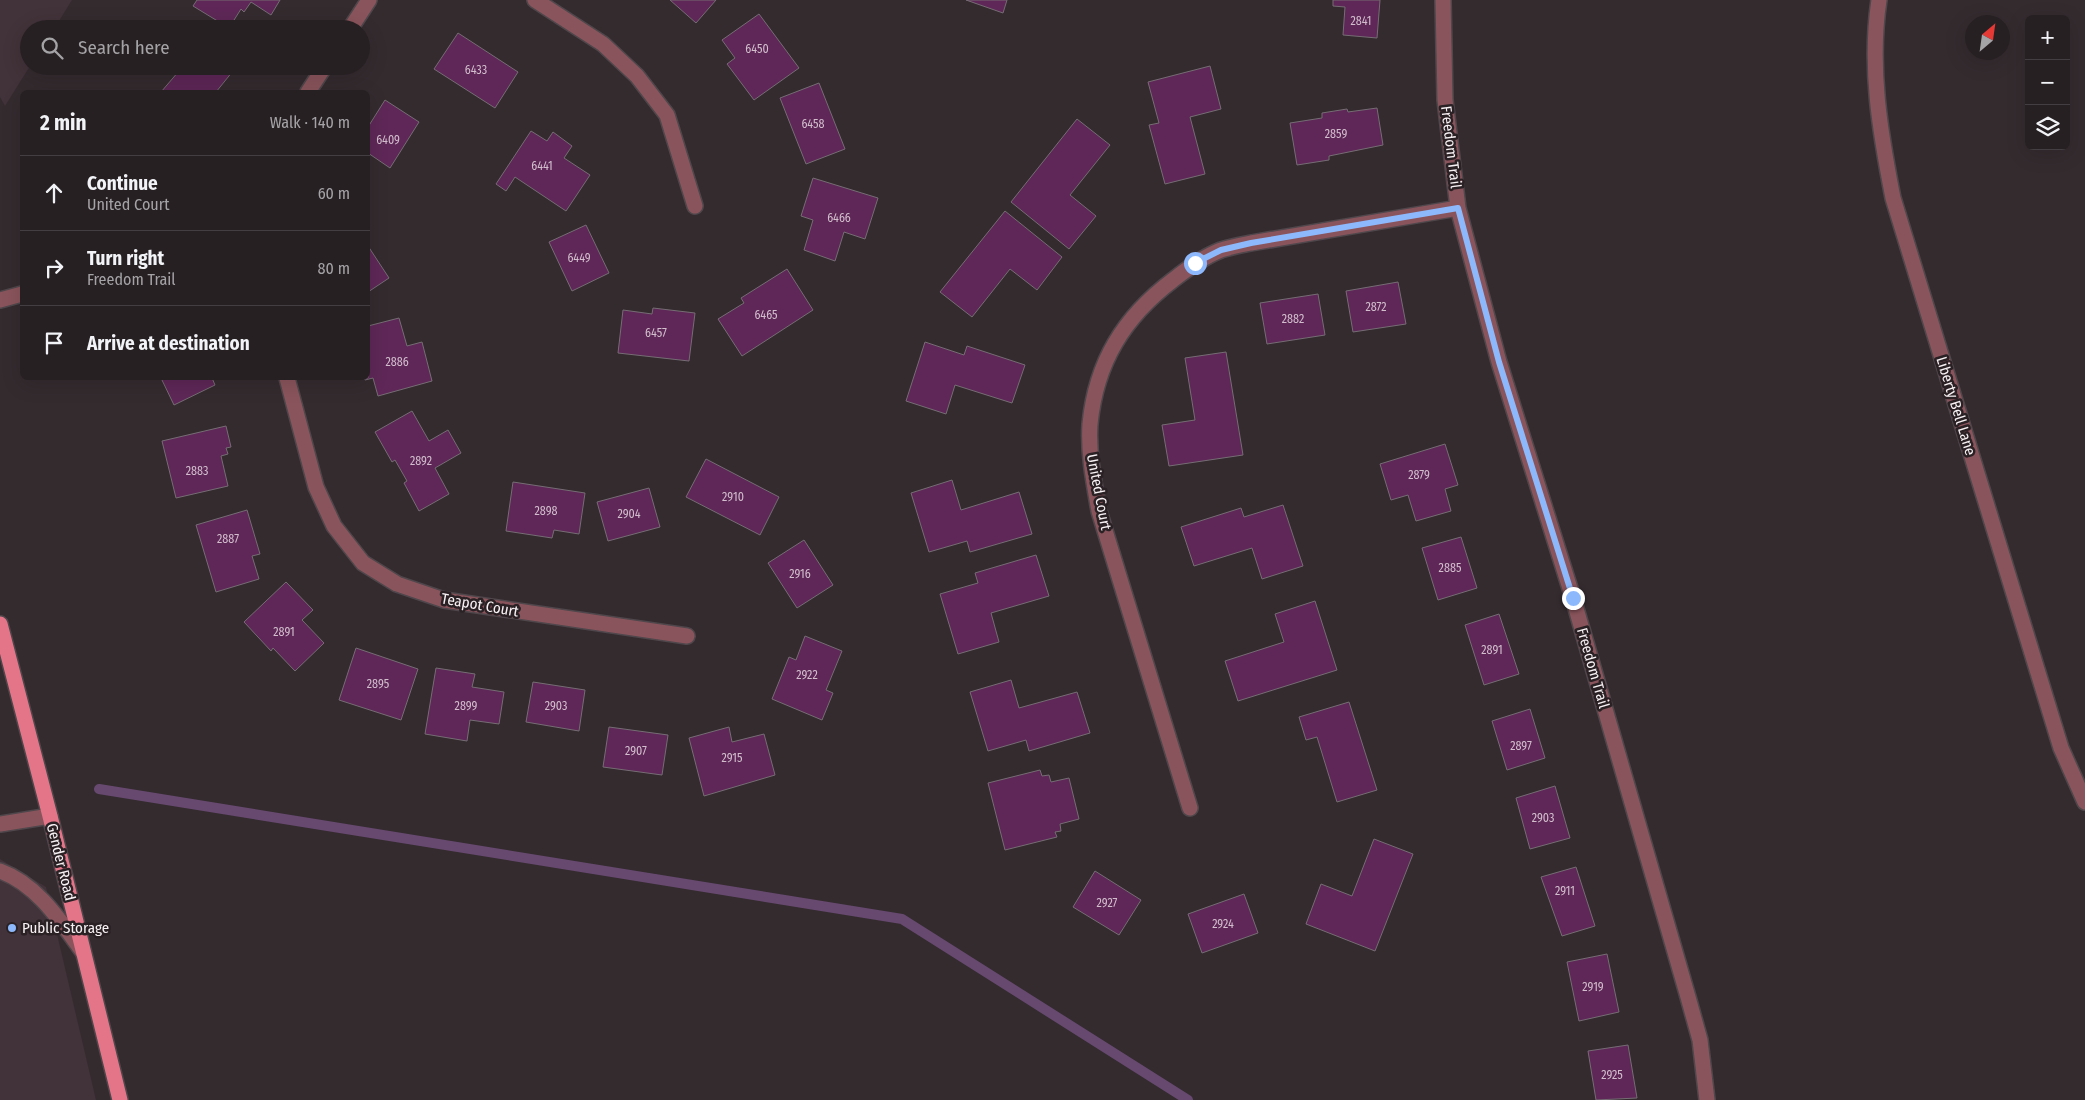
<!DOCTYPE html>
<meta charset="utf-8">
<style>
:root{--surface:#272023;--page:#332d30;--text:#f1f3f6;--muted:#a4a3a6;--line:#433e41}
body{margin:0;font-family:"Fira Sans Condensed",sans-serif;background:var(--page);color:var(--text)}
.controls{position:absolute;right:15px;top:15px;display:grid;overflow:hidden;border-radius:8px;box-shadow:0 5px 20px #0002}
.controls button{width:45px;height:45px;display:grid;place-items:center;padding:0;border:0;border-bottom:1px solid var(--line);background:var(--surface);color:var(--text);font:25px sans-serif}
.compass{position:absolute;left:1965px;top:15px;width:45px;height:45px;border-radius:50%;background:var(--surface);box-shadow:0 5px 20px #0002;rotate:29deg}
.stop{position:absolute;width:15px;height:15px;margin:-11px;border:4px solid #8db9fc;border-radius:50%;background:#fff}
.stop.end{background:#8db9fc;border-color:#fff;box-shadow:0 1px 5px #0008}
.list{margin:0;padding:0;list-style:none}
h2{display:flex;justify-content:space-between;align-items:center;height:65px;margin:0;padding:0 20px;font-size:21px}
h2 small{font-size:16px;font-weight:400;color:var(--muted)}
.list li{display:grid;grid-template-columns:32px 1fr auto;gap:15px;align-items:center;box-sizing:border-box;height:75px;padding:0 20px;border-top:1px solid var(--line)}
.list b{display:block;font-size:19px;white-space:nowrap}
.list p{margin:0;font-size:16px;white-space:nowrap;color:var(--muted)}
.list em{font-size:16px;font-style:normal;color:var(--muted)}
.icon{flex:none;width:28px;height:28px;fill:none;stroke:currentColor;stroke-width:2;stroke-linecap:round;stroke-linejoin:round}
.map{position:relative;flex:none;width:2085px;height:1100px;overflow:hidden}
.search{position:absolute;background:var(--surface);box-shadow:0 5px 20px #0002;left:20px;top:20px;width:350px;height:55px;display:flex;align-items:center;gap:12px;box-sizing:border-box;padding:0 18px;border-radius:28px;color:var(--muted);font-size:19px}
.panel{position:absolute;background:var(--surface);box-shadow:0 5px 20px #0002;left:20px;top:90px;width:350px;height:290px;border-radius:8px}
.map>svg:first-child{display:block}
.built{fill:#423239}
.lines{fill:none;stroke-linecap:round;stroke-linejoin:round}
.stream{stroke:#674970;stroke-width:10}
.building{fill:#5e2757;stroke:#766d74}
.minor-casing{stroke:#4f474b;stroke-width:18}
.major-casing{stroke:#4f474b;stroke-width:18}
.minor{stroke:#8a545c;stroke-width:15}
.major{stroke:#e47589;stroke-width:15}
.route{stroke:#8db9fc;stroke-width:6}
.poi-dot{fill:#8db9fc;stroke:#2a2125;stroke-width:2}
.labels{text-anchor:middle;stroke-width:5;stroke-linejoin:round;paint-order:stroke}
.number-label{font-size:12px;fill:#d2becd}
.street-label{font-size:15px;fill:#f8f1f4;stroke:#2a2125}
.poi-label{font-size:15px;fill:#f8f1f4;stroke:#2a2125;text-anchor:start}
</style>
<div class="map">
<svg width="2085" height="1100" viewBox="0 0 2085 1100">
<rect width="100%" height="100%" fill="#342b2f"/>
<path class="built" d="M0,0H72L54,29H29V66H30L5,106L0,97Z
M0,859L46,887L96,1100H0Z"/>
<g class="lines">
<path class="stream" d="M99,789L902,919L1188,1100"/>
</g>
<path class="building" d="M197,0H280L271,15L251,2L244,12L241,9L229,28L193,6Z
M670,0H716L696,23Z
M966,0H1007L1003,13Z
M1333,0H1380L1377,38L1343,35L1345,7L1333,6Z
M759,14L799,68L754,100L727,64L735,58L722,40Z
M458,33L518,72L495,108L434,69Z
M173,66H237L216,92H161L179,71Z
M1210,66L1221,109L1190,117L1205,174L1165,184L1149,125L1159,123L1148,82Z
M819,83L845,149L806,164L780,98Z
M385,100L419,122L390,168L368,153V127Z
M1377,108L1383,145L1329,156V160L1297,165L1290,123L1322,118V113L1347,109L1348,112Z
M1077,119L1110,145L1070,195L1096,216L1069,249L1011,202Z
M531,131L547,141L553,132L572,146L564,158L590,175L566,211L515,177L506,191L496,184Z
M813,178L878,198L865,239L844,232L835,261L804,250L813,220L801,216Z
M1005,211L1062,257L1037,290L1010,269L972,317L940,292Z
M586,225L609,273L572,291L549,242Z
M368,246L389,278L368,292Z
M787,269L813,310L742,356L718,319L744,303L741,298Z
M1398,282L1406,324L1353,332L1346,291Z
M1318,294L1325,335L1267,344L1260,303Z
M653,308L695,313L689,361L618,353L623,310L652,314Z
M399,318L407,346L422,342L432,381L378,396L373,378L365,380L364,378H368V326Z
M925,342L964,355L967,346L1025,365L1012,403L955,385L946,414L906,401Z
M1226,352L1243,455L1169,466L1162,425L1195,420L1185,358Z
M161,378H212L215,385L174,405Z
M412,411L429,441L448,430L461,453L435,468L449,494L419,511L404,483L407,481L395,460L392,462L375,432Z
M226,426L231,447L226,448L228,454L221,456L228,486L176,498L162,441Z
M1445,444L1458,485L1445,489L1451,511L1416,521L1408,495L1391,500L1380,464Z
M706,459L779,497L760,535L686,497Z
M952,480L961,510L1019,492L1032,534L970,552L967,541L929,552L911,493Z
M513,482L585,493L579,534L554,530L552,538L506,531Z
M649,488L660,527L608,541L597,502Z
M1283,505L1303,566L1262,579L1252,548L1194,566L1181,527L1241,508L1244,517Z
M247,510L260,554L252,556L259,579L216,592L196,525Z
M1461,537L1477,588L1438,600L1422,548Z
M804,540L833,585L797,608L768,563Z
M1036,555L1049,596L991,613L999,642L958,654L940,594L978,583L975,573Z
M286,582L313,610L302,620L324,643L295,671L273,648L271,651L244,622Z
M1315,601L1337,670L1238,701L1225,661L1284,642L1275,614Z
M1499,614L1519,674L1484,685L1465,625Z
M805,636L842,651L826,690L833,693L822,720L772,699L789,657L796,660Z
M356,648L418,669L401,720L339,700Z
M436,668L475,674L472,687L504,692L499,724L470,720L467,741L425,734Z
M1011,680L1019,708L1077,692L1090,733L1029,751L1026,740L988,751L970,692Z
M533,682L585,690L579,731L526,722Z
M1349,702L1377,790L1337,802L1317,737L1306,740L1299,717Z
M1530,709L1545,758L1507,770L1492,721Z
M609,727L668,735L662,775L603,767Z
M729,727L732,742L764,734L775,775L704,796L689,738Z
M1040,770L1042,776L1049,775L1051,782L1069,778L1079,819L1060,824L1061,831L1055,832L1057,837L1005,850L988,783Z
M1555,786L1570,838L1530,849L1516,798Z
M1374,839L1413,854L1375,951L1306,924L1321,884L1352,896Z
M1576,867L1595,926L1562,936L1541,877Z
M1095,871L1141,900L1119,935L1073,907Z
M1244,894L1258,933L1202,953L1188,914Z
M1607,954L1619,1012L1579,1021L1567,962Z
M1628,1045L1637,1098L1596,1100L1588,1051Z"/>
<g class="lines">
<defs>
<path id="minor" d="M535,0L603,44L637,76L667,115L695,206
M1443,0L1445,100L1458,208L1499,362L1573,598L1688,997L1700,1040L1707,1100
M1879,0C1869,67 1880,132 1893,198L2061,748L2085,802
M350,29L369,0
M308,92L325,66
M0,300L22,294
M287,378L316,487L334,526L363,563L397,584L444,600L687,636
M1190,808L1099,511C1094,483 1088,453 1090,424C1096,362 1124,317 1173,280C1188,268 1203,257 1221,250C1230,247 1241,245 1251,243L1458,208
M0,824L50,816
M0,871C37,884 61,922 83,952"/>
<path id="major" d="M0,624L50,816L120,1100"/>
</defs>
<use href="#minor" class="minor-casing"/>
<use href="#major" class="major-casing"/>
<use href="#minor" class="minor"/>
<use href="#major" class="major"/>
</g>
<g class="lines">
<path class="route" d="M1195,263L1221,250L1251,243L1458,208L1499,362L1573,598"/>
</g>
<circle class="poi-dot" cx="12" cy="928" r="5"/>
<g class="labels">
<g class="number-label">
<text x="1361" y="25">2841</text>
<text x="757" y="53">6450</text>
<text x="476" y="74">6433</text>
<text x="813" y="128">6458</text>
<text x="1336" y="138">2859</text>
<text x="388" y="144">6409</text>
<text x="542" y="170">6441</text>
<text x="839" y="222">6466</text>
<text x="579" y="262">6449</text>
<text x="1376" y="311">2872</text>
<text x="766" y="319">6465</text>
<text x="1293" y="323">2882</text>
<text x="656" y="337">6457</text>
<text x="397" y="366">2886</text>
<text x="421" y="465">2892</text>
<text x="197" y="475">2883</text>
<text x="1419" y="479">2879</text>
<text x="733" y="501">2910</text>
<text x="546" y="515">2898</text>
<text x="629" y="518">2904</text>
<text x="228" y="543">2887</text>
<text x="1450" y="572">2885</text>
<text x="800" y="578">2916</text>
<text x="284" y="636">2891</text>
<text x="1492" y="654">2891</text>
<text x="807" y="679">2922</text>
<text x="378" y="688">2895</text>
<text x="466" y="710">2899</text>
<text x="556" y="710">2903</text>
<text x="1521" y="750">2897</text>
<text x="636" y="755">2907</text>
<text x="732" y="762">2915</text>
<text x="1543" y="822">2903</text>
<text x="1565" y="895">2911</text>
<text x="1107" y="907">2927</text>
<text x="1223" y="928">2924</text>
<text x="1593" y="991">2919</text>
<text x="1612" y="1079">2925</text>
</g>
<g class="street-label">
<text transform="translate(1451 147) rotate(83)" y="5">Freedom Trail</text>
<text transform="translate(1956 406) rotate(73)" y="5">Liberty Bell Lane</text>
<text transform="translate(1099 492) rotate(79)" y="5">United Court</text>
<text transform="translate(480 605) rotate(10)" y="5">Teapot Court</text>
<text transform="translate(1593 668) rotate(74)" y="5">Freedom Trail</text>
<text transform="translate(61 862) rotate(76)" y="5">Gender Road</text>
</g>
<g class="poi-label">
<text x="22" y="933">Public Storage</text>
</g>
</g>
</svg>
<div class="controls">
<button>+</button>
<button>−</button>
<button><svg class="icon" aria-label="layers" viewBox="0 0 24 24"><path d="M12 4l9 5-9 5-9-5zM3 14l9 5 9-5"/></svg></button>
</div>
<svg class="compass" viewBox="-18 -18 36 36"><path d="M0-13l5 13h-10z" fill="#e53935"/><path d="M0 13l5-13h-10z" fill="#a4a3a6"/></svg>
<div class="stop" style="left:1195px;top:263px"></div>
<div class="stop end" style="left:1573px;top:598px"></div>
<div class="search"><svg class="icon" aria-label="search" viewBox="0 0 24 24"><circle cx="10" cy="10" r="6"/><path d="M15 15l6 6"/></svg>Search here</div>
<section class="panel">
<h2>2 min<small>Walk · 140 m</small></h2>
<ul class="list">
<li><svg class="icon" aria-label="ahead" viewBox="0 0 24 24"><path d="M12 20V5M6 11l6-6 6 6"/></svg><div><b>Continue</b><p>United Court</p></div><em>60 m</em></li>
<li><svg class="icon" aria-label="right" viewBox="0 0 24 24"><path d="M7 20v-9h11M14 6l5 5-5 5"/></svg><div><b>Turn right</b><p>Freedom Trail</p></div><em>80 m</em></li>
<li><svg class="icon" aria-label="arrive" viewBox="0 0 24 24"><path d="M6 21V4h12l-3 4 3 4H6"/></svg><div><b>Arrive at destination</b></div></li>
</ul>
</section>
</div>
